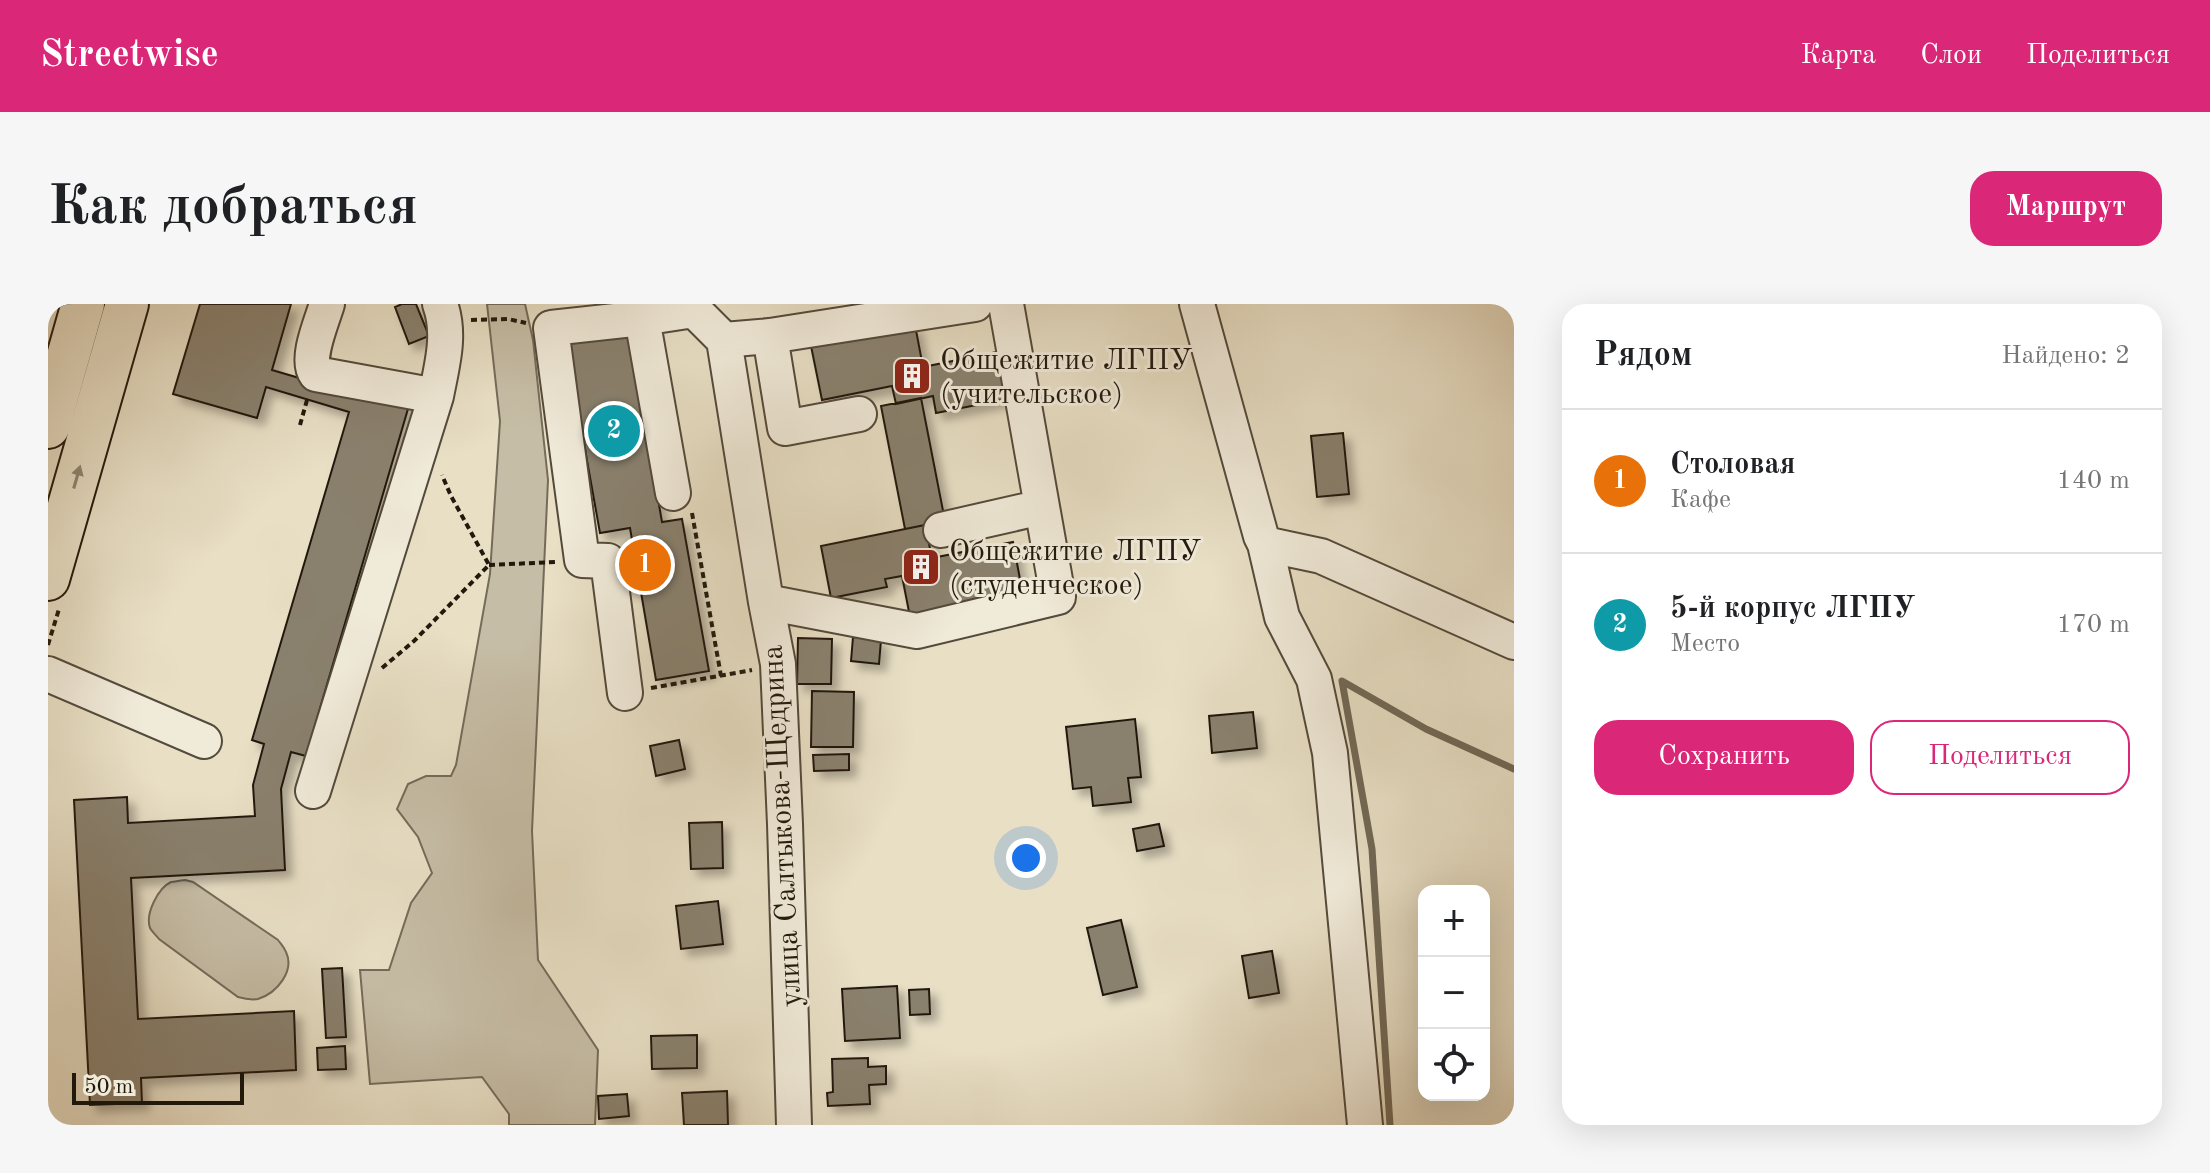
<!DOCTYPE html>
<html lang="ru">
<meta charset="utf-8">
<style>
:root{--surface:#fff;--page:#f6f6f6;--text:#202124;--muted:#757577;--line:#e0e0e0;--accent:#db2777}
body{margin:0;font-family:"Old Standard TT",serif;background:var(--page);color:var(--text)}
.controls{position:absolute;right:24px;bottom:24px;display:grid;overflow:hidden;border-radius:16px;box-shadow:0 8px 32px #0002}
.controls button{width:72px;height:72px;display:grid;place-items:center;padding:0;border:0;border-bottom:2px solid var(--line);background:var(--surface);color:var(--text);font:40px sans-serif}
.scale{position:absolute;left:24px;bottom:20px;width:172px;box-sizing:border-box;padding-left:8px;border:4px solid #22190d;border-top:0;font-size:22px;line-height:28px;white-space:nowrap;color:#22190d;-webkit-text-stroke:6px #f0ead9;paint-order:stroke}
.you{position:absolute;left:978px;top:554px;width:28px;height:28px;margin:-20px;border:6px solid #fff;border-radius:50%;background:#1a73e8;box-shadow:0 0 0 12px #1a73e833}
.badge{display:grid;place-items:center;width:52px;height:52px;border-radius:50%;background:var(--accent);color:#fff;font-size:26px;font-weight:700}
.pin{position:absolute;translate:-50% -50%;border:4px solid #fff;box-shadow:0 2px 8px #0006}
.list{margin:0;padding:0;list-style:none}
h2{display:flex;justify-content:space-between;align-items:center;height:104px;margin:0;padding:0 32px;font-size:34px}
h2 small{font-size:26px;font-weight:400;color:var(--muted)}
.list li{display:grid;grid-template-columns:52px 1fr auto;gap:24px;align-items:center;box-sizing:border-box;height:144px;padding:0 32px;border-top:2px solid var(--line)}
.list b{display:block;font-size:30px;white-space:nowrap}
.list p{margin:0;font-size:26px;white-space:nowrap;color:var(--muted)}
.list em{font-size:26px;font-style:normal;color:var(--muted)}
.actions{display:flex;gap:16px;padding:24px 32px}
.actions a{flex:1;padding:18px 0;border:2px solid var(--accent);border-radius:24px;text-align:center;font-size:28px;color:var(--accent)}
.actions .main{background:var(--accent);color:#fff}
.icon{flex:none;width:44px;height:44px;fill:none;stroke:currentColor;stroke-width:2;stroke-linecap:round;stroke-linejoin:round}
.map{position:relative;flex:none;width:1466px;height:821px;overflow:hidden;border-radius:24px}
header{display:flex;align-items:center;gap:48px;box-sizing:border-box;height:112px;padding:0 40px;background:var(--accent);color:#fff}
header strong{font-size:38px}
nav{display:flex;gap:44px;margin-inline-start:auto;font-size:28px}
.intro{display:flex;align-items:center;justify-content:space-between;box-sizing:border-box;height:192px;padding:0 48px}
h1{margin:0;font-size:56px}
.button{padding:20px 36px;border-radius:24px;background:var(--accent);color:#fff;font-size:28px;font-weight:700}
main{display:flex;gap:48px;padding:0 48px}
aside{flex:1;background:var(--surface);border-radius:24px;box-shadow:0 8px 32px #0002}
.map>svg:first-child{display:block}
.green{fill:#c6bda6;stroke:#746b5a;stroke-width:2}
.lines{fill:none;stroke-linecap:round;stroke-linejoin:round}
.stream{stroke:#716856;stroke-width:7}
.building{fill:#89806d;stroke:#22190d;stroke-width:2;filter:url(#shadow)}
.minor-casing{stroke:#544a3b;stroke-width:38}
.major-casing{stroke:#22190d;stroke-width:46}
.path{stroke:#22190d;stroke-width:4;stroke-dasharray:6 4;stroke-linecap:butt}
.minor{stroke:#f0ead9;stroke-width:34}
.major{stroke:#e8dfc5;stroke-width:42}
.oneway{fill:#8f8672}
.labels{text-anchor:middle;stroke-width:6;stroke-linejoin:round;paint-order:stroke}
.poi-label{font-size:30px;fill:#22190d;stroke:#f0ead9;text-anchor:start}
.street-label{font-size:30px;fill:#22190d;stroke:#f0ead9}
</style>
<header>
<strong>Streetwise</strong>
<nav><a>Карта</a><a>Слои</a><a>Поделиться</a></nav>
</header>
<div class="intro"><h1>Как добраться</h1><a class="button">Маршрут</a></div>
<main>
<div class="map">
<svg width="1466" height="821" viewBox="0 0 1466 821">
<defs>
<filter id="shadow"><feDropShadow dx="7" dy="7" stdDeviation="4" flood-color="#0004"/></filter>
</defs>
<rect width="100%" height="100%" fill="#e8dfc5"/>
<filter id="stains"><feTurbulence type="fractalNoise" baseFrequency=".0025" numOctaves="4"/><feColorMatrix values="0 0 0 0 .2 0 0 0 0 .09 0 0 0 0 .02 0 0 0 .5 -.17"/></filter>
<radialGradient id="worn" r=".72"><stop offset=".6" stop-color="#630" stop-opacity="0"/><stop offset="1" stop-color="#630" stop-opacity=".3"/></radialGradient>
<path class="green" d="M439,0H477L485,36L500,176L484,527L490,656L550,746L547,821H461V810L434,773L322,780L312,666H341L363,599L384,569L370,533L349,505L360,480L378,472H403L408,461L442,270L452,117Z
M137,576L145,578L230,636C233,640 236,643 238,648C247,667 229,689 210,695C204,696 197,695 190,693L111,635C108,631 104,628 102,624C97,610 110,584 123,578C124,578 136,576 137,576Z"/>
<g class="lines">
<path class="stream" d="M1342,821L1324,545L1294,377L1378,425L1466,465"/>
</g>
<path class="building" d="M152,0H243L224,66L306,90L362,98L258,452L243,448L233,485L237,566L83,574L90,715L246,707L248,766L93,774L94,799L42,801L26,496L79,493L80,519L207,512L205,481L216,440L204,436L301,108L218,83L209,114L125,90Z
M354,0H368L381,32L361,40L347,3Z
M867,21L875,63L954,47L964,94L888,109L885,92L848,100L844,82L774,96L763,42Z
M581,28L614,218L634,215L661,367L608,376L582,224L552,229L518,39Z
M873,94L897,217L857,225L833,102Z
M1295,129L1301,190L1269,193L1263,132Z
M877,221L884,254L965,238L975,291L862,313L854,272L837,275L839,283L783,294L773,242Z
M805,333L833,336L831,360L803,357Z
M750,334L784,335L783,380H749Z
M764,387L806,388L805,443H763Z
M1205,408L1209,444L1164,449L1161,412Z
M1087,415L1093,473L1080,474L1083,498L1045,502L1043,483L1025,485L1018,423Z
M631,436L637,465L608,472L602,442Z
M801,450V466L766,467L765,451Z
M674,518L675,564L643,565L641,519Z
M1111,520L1116,542L1089,547L1085,525Z
M670,597L675,640L633,645L628,602Z
M1073,616L1089,683L1055,691L1039,624Z
M1224,647L1231,689L1201,694L1194,652Z
M294,664L298,733L278,734L274,665Z
M849,682L852,734L797,737L794,685Z
M881,685L882,710L862,711L861,686Z
M649,731V764L604,765L603,732Z
M297,742L298,765L270,766L269,744Z
M820,754V763L838,762V780L821,781L822,800L780,802L779,789L785,788L784,755Z
M679,787L680,821H636L634,789Z
M579,790L581,812L551,815L550,792Z"/>
<g class="lines">
<defs>
<path id="minor" d="M645,0L646,6L676,36L718,298L730,360L737,520L746,821
M1149,0L1213,232L1217,240L1234,313L1266,375L1282,449L1317,821
M722,32L737,124L811,110
M676,36L722,32L927,0
M388,92C394,61 403,30 392,0
M625,189L594,14L646,6
M893,226L994,203
M1217,240L1273,252L1466,338
M718,298L869,327L1010,293L958,0
M0,370L156,437
M577,389L560,257L534,256L503,24L594,14
M265,487L388,92L268,70C257,55 274,17 279,0"/>
<path id="major" d="M0,123L35,0
M0,275L79,0"/>
</defs>
<use href="#minor" class="minor-casing"/>
<use href="#major" class="major-casing"/>
<path class="path" d="M423,16L460,15L478,19
M252,121L259,96
M644,209L673,372
M441,261L507,258
M0,341L11,305
M334,364L366,337L441,261L403,192L394,171
M603,384L704,366"/>
<use href="#minor" class="minor"/>
<use href="#major" class="major"/>
</g>
<defs><path id="oneway-solid" d="M-6-.8H1V-3.2L6.5 0L1 3.2V.8H-6Z" transform="scale(2)"/></defs>
<use class="oneway" href="#oneway-solid" transform="translate(29 173) rotate(-74)"/>
<defs>
<symbol id="building-square" viewBox="-11 -11 22 22"><rect x="-9" y="-9" width="18" height="18" rx="4" fill="#8f2418" stroke="#f0ead9"/><path d="M-4-6H4V6H1V3H-1V6H-4ZM-2.5-4.3h1.7v1.8h-1.7ZM.8-4.3h1.7v1.8H.8ZM-2.5-1h1.7V.8h-1.7ZM.8-1h1.7V.8H.8Z" fill="#fff"/></symbol>
</defs>
<g fill-rule="evenodd">
<use href="#building-square" x="842" y="50" width="44" height="44"/>
<use href="#building-square" x="851" y="241" width="44" height="44"/>
</g>
<g class="labels">
<g class="poi-label">
<text x="892" y="65">Общежитие ЛГПУ<tspan x="892" dy="34">(учительское)</tspan></text>
<text x="901" y="256">Общежитие ЛГПУ<tspan x="901" dy="34">(студенческое)</tspan></text>
</g>
<g class="street-label">
<text transform="translate(733 522) rotate(-93)" y="10">улица Салтыкова-Щедрина</text>
</g>
</g>
<rect width="100%" height="100%" filter="url(#stains)"/>
<rect width="100%" height="100%" fill="url(#worn)"/>
</svg>
<div class="controls">
<button>+</button>
<button>−</button>
<button><svg class="icon" aria-label="locate" viewBox="0 0 24 24"><circle cx="12" cy="12" r="6"/><path d="M12 2v4M12 18v4M2 12h4M18 12h4"/></svg></button>
</div>
<div class="scale">50 m</div>
<div class="you"></div>
<div class="pin badge" style="left:597px;top:261px;background:#e8710a">1</div>
<div class="pin badge" style="left:566px;top:127px;background:#0f9aa8">2</div>
</div>
<aside>
<h2>Рядом<small>Найдено: 2</small></h2>
<ul class="list">
<li><span class="badge" style="background:#e8710a">1</span><div><b>Столовая</b><p>Кафе</p></div><em>140 m</em></li>
<li><span class="badge" style="background:#0f9aa8">2</span><div><b>5-й корпус ЛГПУ</b><p>Место</p></div><em>170 m</em></li>
</ul>
<div class="actions"><a class="main">Сохранить</a><a>Поделиться</a></div>
</aside>
</main>
